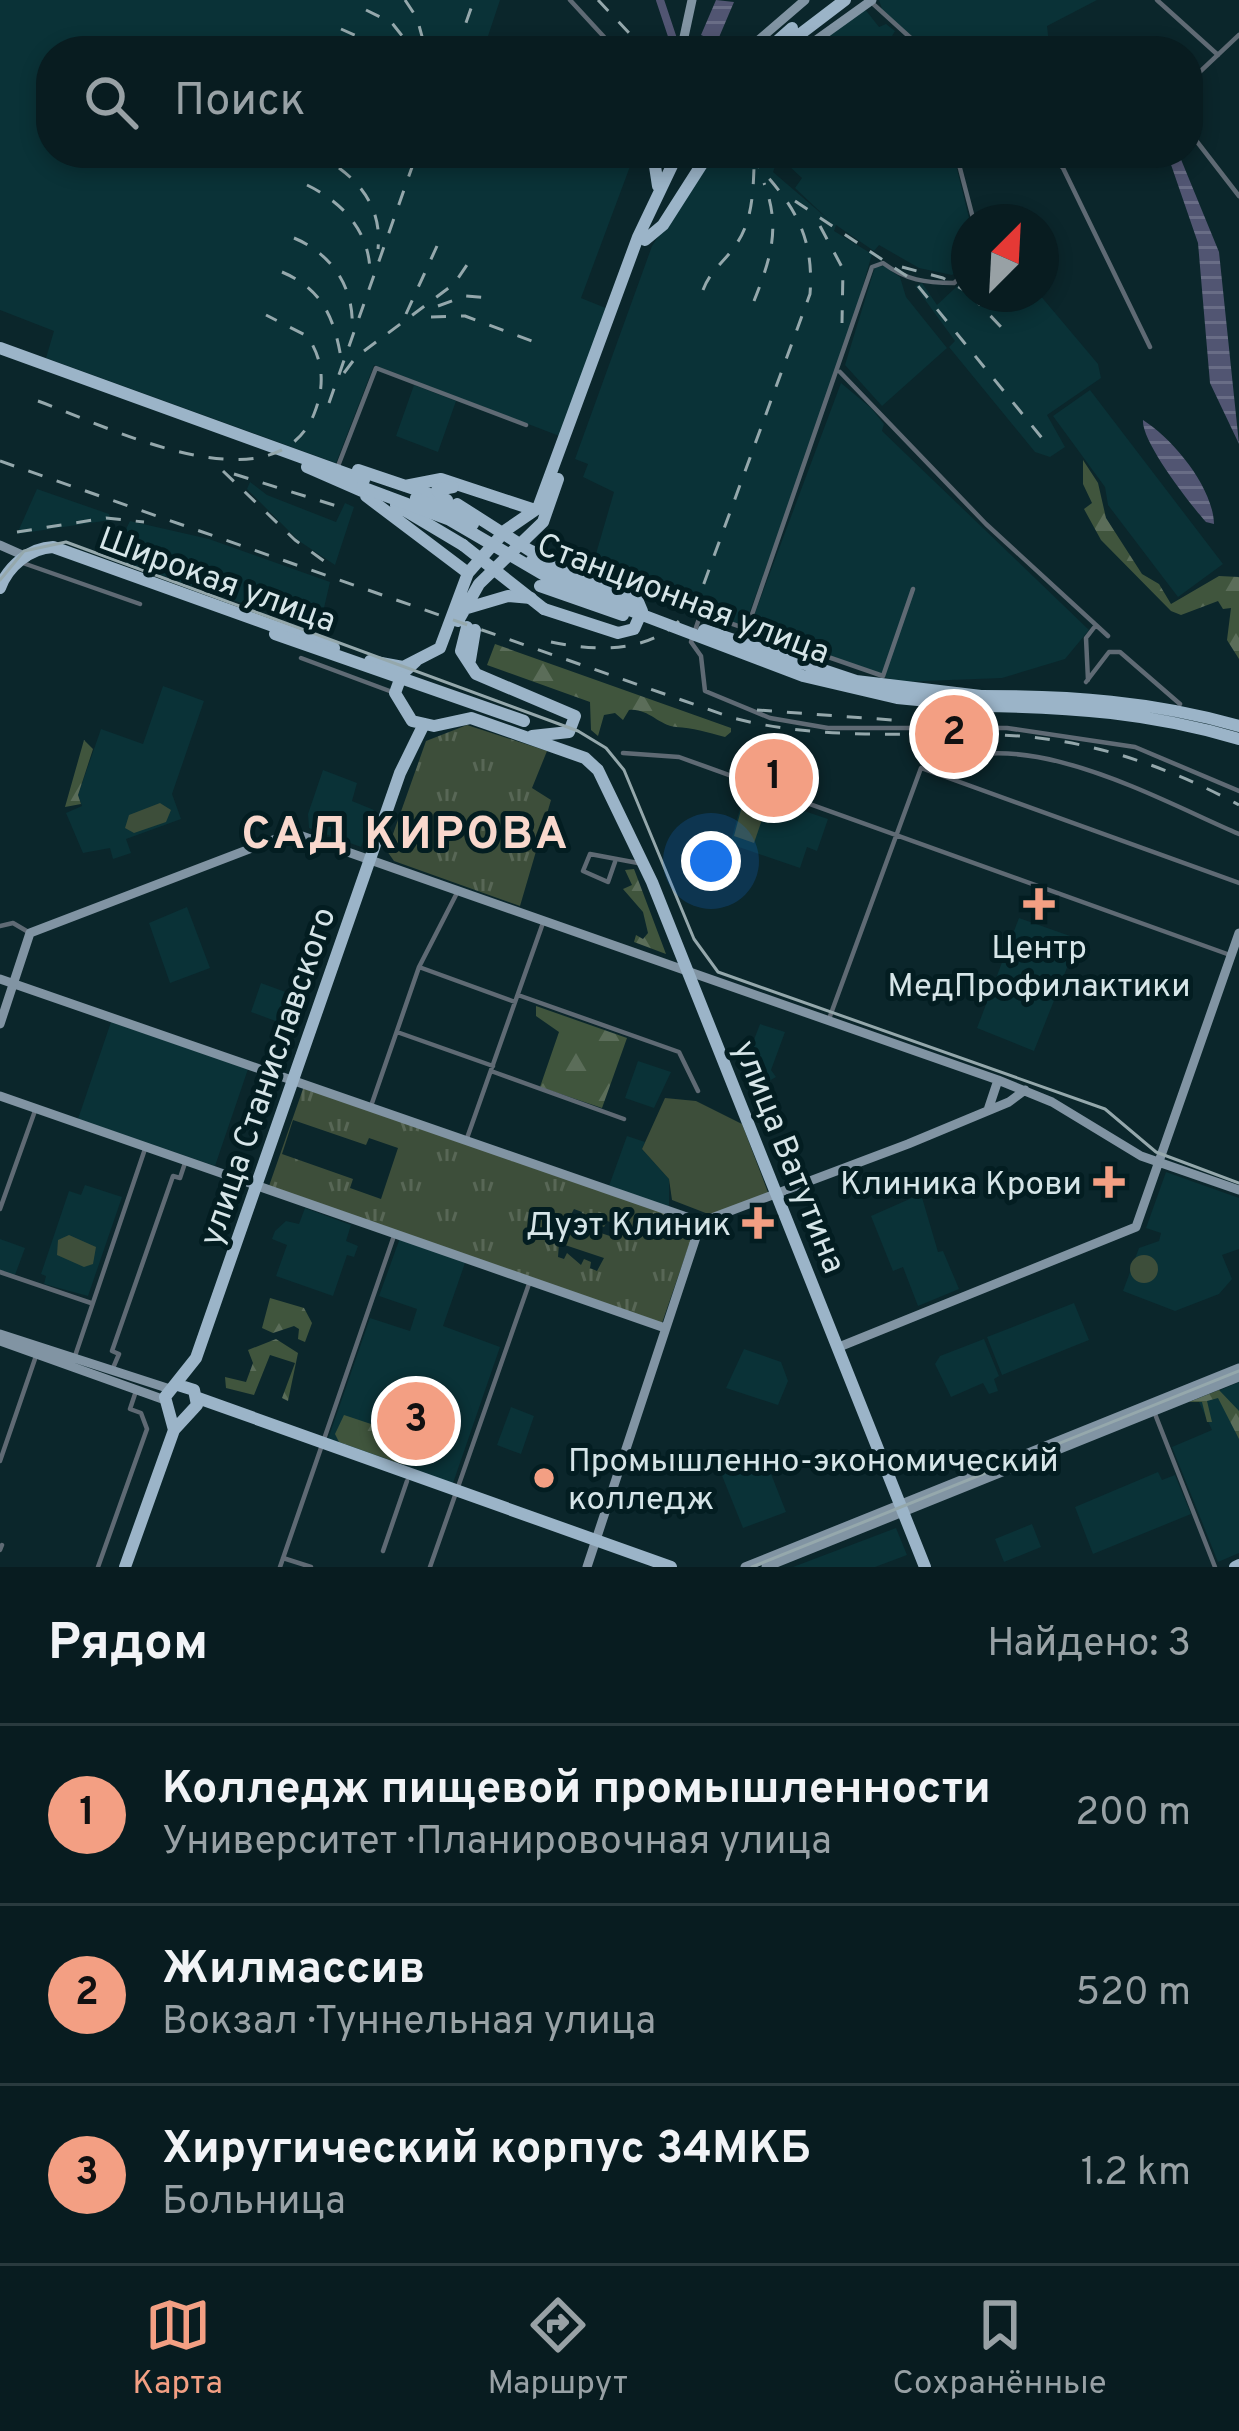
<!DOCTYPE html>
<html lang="ru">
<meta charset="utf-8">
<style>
:root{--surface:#081c20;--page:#16292d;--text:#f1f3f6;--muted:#98a1a5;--line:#293a3e;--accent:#f39f83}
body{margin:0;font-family:Overpass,sans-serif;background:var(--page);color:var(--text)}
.compass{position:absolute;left:951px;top:204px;width:108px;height:108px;border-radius:50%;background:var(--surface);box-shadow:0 6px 18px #0003;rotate:24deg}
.you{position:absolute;left:711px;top:861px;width:42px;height:42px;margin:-30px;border:9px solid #fff;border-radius:50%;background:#1a73e8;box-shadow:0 0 0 18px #1a73e833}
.badge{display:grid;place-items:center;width:78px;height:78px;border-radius:50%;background:var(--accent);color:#111;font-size:39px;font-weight:700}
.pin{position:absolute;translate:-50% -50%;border:6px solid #fff;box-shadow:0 3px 12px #0006}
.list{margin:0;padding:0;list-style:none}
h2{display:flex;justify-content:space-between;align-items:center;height:156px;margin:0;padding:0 48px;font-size:51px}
h2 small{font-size:39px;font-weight:400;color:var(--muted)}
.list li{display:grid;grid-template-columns:78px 1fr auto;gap:36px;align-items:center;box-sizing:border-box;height:180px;padding:0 48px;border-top:3px solid var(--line)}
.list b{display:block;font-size:45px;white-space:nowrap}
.list p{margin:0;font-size:39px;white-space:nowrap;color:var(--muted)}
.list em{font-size:39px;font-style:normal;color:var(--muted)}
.icon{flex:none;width:66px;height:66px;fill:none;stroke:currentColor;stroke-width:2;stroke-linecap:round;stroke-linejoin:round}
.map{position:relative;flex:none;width:1239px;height:1567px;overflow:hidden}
.search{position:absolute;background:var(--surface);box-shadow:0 6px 18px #0003;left:36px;right:36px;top:36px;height:132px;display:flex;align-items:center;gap:30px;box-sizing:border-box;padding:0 42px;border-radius:48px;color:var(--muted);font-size:45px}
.sheet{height:696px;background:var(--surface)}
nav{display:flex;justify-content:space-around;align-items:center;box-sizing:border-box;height:168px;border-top:3px solid var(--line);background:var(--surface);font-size:33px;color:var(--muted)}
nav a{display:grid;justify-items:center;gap:6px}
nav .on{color:var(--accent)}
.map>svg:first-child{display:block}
.built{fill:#0a3237}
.grass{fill:#3d4e3a}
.forest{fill:url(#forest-firs)}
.park{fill:url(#park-tufts);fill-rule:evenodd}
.water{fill:url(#water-rules)}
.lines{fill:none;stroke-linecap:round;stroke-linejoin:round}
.river{stroke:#515572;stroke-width:8}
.street{stroke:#5f6a74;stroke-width:4.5}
.secondary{stroke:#8194a3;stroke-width:9}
.primary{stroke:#9bb4c8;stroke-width:12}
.tram{stroke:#95a8ac;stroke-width:3}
.rail{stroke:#95a8ac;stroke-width:3;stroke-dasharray:15 15;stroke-linecap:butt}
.primary-bridge{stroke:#9bb4c8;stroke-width:12}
.poi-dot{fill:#f39f83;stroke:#031d21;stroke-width:4.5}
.labels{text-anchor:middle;stroke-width:10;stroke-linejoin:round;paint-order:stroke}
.street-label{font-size:33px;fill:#d6e5e8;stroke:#031d21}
.poi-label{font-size:33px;fill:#d6e5e8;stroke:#031d21;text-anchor:end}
.district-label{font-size:45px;font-weight:bold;letter-spacing:3px;fill:#f9d8cd;stroke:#031d21}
</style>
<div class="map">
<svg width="1239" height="1567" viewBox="0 0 1239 1567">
<defs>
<pattern id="forest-firs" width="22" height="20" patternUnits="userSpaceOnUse" patternTransform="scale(3)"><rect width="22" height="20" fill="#40553d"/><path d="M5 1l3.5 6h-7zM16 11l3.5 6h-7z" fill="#5b6d59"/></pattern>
<pattern id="park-tufts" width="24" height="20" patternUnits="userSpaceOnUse" patternTransform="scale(3)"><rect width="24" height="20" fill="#3d4e3a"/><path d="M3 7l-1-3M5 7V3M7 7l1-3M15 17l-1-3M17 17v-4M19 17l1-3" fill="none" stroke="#586756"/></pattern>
<pattern id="water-rules" width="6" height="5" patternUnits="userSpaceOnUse" patternTransform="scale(3)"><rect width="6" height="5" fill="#515572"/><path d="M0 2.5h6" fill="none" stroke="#696d86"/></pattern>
</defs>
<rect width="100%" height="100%" fill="#0b262b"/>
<path class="built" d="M0,0H500L486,42L511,51H51V153H635L581,298L608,309L562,437L374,365L336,463L46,358L54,331L0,310Z
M879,0H1097L1047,26L1049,44L1033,51H928L884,15Z
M864,8L879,27L886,24L895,31L883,51H806Z
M713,153H768L777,161L773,172L830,221L795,188L802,178L775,153H953L970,222L969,263L952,275L919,268L879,245L874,251L836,225L834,231L872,254L840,366L747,619L739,624L591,571L614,492L583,477L588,464L575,459L652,246Z
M884,266L900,277L906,297L947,348L882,406L845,365L875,267Z
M969,275V294H1039L1098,364L1101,378L1047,415L1065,447L1050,457L1035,452L949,347L955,341L915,286L922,283L937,305Z
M841,383L871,408L884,424L882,431L1089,630L1065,659L1002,678L899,682L749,629Z
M414,385L456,401L438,452L396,436Z
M1090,390L1223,564L1178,597L1108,505L1105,487L1053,416Z
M250,482L267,495L336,522L345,503L354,507L335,565L299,541L247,489Z
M37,489L109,514L110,520L17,534Z
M130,521L209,539L330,582L324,608L262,586L250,606L112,558Z
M163,686L204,701L172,794L181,819L126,839L131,853L113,859L110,848L83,853L66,813L82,806L78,795L101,729L143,744Z
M323,770L357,783L352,801L374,810L361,847L309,828L308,814Z
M745,791L828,819L817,851L807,847L800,868L730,844Z
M187,907L210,968L170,983L149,923Z
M1019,918L1070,936L1068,942L1076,945L1034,1051L977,1028Z
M261,983L291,994L281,1023L251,1012Z
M111,1022L248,1069L215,1166L78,1119Z
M760,1024L785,1032L771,1070L776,1077L769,1081L752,1045Z
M638,1061L671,1072L654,1108L625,1098Z
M627,1136L645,1142L642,1149L669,1179V1207L609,1186Z
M1166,1172L1239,1198V1249L1222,1255L1232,1279L1219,1294L1175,1311L1123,1291L1139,1248L1159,1241L1161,1233L1146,1228Z
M85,1185L122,1197L88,1296L44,1284L46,1276L41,1274L69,1191L81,1195Z
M921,1194L938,1252L943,1251L959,1289L918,1306L903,1267L893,1271L871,1216Z
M305,1208L351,1225L346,1241L358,1246L354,1257L347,1255L333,1296L276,1276L287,1245L272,1239L275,1231L286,1221L299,1224Z
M400,1238L465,1263L443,1326L500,1347L452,1486L327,1442L370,1318L410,1331L417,1309L379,1296Z
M0,1239L25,1248L15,1275L0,1270Z
M1074,1303L1089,1340L1002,1375L987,1337Z
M984,1339L999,1376L994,1379L998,1391L989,1394L983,1383L951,1397L935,1364L940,1356Z
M744,1349L781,1362L788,1381L778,1405L726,1388Z
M1239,1382V1553L1218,1562L1172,1447L1212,1430L1198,1400Z
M511,1407L534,1416L521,1454L497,1445Z
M764,1456L786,1512L743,1528L721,1473Z
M1158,1472L1162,1480L1175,1475L1191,1514L1093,1554L1075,1507Z
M1032,1524L1041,1547L1004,1562L995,1539Z
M896,1528L907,1555L875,1567H793Z"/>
<path class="grass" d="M745,795L768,802L754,843L734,836Z
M160,803L171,810L166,822L134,833L125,828L129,815Z
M665,1098L696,1101L742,1124L769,1195L716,1217L672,1200L669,1179L642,1149Z
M69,1235L96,1247L93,1264L84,1267L57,1255L58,1240Z
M1130 1269a14 14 0 1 1 28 0a14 14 0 1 1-28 0Z"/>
<path class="forest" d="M1083,460L1098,483L1106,518L1142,574L1159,584L1171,604L1219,576L1239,577V659L1227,640L1231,608L1223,609L1218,601L1181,615L1171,611L1101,540L1084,509L1092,503L1083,484Z
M495,644L731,728V732L725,737C707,732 693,728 676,727C658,725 648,708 629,710L623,720L615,713L604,715L598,736L591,730L590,702L487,665Z
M84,740L93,749L78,795L81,804L65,807Z
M634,869L666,954L634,942L636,935L643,939L648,933L643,912L623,889L632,885L625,870Z
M536,1006L627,1038L602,1108L540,1087L559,1032L536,1016Z
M270,1298L304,1308L312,1323L305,1342L298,1339L299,1329L294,1326L273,1333L262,1328Z
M276,1339L298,1353L288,1401L282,1398L295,1363L270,1355L254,1395L226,1388L225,1377L246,1382L253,1363L248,1350Z
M1219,1390L1239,1411V1439L1218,1398L1207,1401L1212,1422H1207L1202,1402H1189Z
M344,1415L422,1441L404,1465L339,1442L335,1434Z"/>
<path class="park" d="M467,725L547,751L532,788L551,800L520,906L394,861L387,851L426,741Z
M304,1086L697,1222L662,1323L269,1186ZM293,1120L366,1145L369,1138L398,1148L381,1199L350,1188L353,1179L282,1154ZM574,1209L582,1212L580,1219L598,1217L596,1224L604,1227L607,1221L614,1223L613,1237L567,1222ZM559,1243L604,1258L597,1271L590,1268L591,1262L584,1259L581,1265L567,1253L564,1259L558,1257Z"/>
<path class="water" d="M716,0L734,2L717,42L701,35Z
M1167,153L1180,157L1219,252L1239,444L1210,383L1198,243Z
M1143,420C1173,439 1213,487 1214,524L1206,522C1189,503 1141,441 1143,420Z"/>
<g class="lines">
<path class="river" d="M660,0L673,39"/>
<path class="street" d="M570,0L617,51
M1157,0L1218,55
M870,1L925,51
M1188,83L1239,35
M1188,130L1239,196
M956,153L974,222
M1050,153L1063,168L1150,347
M840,372L986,524L1108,636
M338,466L376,368L526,425
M20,562L140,604
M637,591L883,676L913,589
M701,613L691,642L701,656L705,691L770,718L828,728H1007L1135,747L1239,791
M747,629L872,267L883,263C906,280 925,283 954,283L969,270
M301,658L395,693
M1088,680L1086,638L1096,625
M1086,682L1109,652H1120L1180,704
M959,746V759
M623,753L679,757L1230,955
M930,771C1015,717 1159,800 1239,834
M615,862L608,882L583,871L590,854L638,863
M0,926L13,923L30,933
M419,967L515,1002
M518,995L679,1052L698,1091
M829,1019L921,768L1239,883
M397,1032L493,1066
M491,1071L624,1119
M371,1106L419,967L458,891
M466,1141L544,920
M0,1209L36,1108
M0,1272L91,1303
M75,1356L146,1146
M113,1368L119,1354L112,1351L173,1176L180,1178L186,1160
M1155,1414L1215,1567
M0,1461L37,1353
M0,1550L2,1545
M383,1551L407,1481
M283,1558L311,1567
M98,1567L147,1429L141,1413L130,1409L135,1394
M280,1567L395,1233
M430,1567L530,1281"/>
<path class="secondary" d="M681,51L692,0
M746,51L805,0
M801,51L872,0
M0,545L27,557
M0,979L701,1222
M0,1024L30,933L286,835L302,836L998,1080L1052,1102L1141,1156L1239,1190
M0,1096L665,1328
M988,1110L998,1080
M701,1222L908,1144L1009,1102L1025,1090
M0,1334L170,1389
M0,1341L165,1400
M839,1347L1136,1227L1239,933
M587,1567L701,1222
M745,1567L1239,1368
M766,1567L1239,1377"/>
<path class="primary" d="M766,51L792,28
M778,51L845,0
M653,153L658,186
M645,240L663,225L709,153
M0,348L364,480
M307,467L371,495
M358,470L447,500
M405,486L441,479L535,510
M366,496L468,573
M396,505L463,545
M0,588C8,566 30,548 53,547L334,648
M464,609L508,596L531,598
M544,609L618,633L634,629L642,611L634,592L580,568
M458,621L479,584L543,522L558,479
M467,627L461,651L476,674L575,716L569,732L532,736
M470,660L475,630
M370,661L403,667L440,648L468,573L506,530L538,508L638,237L678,153
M416,661L402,674L395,693L412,721L434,726L471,718L585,758L598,770L652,882L925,1567
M981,696C1071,696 1152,701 1239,726
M980,706C1071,707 1152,713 1239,739
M198,1398L671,1567
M174,1430L165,1397L196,1358L400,773L424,724
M125,1567L174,1430L197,1405L194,1390L178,1385
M1235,1567L1239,1565"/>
<path class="tram" d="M0,580L24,551L66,542L578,731L606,748L624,770L694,939L718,972L1105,1109L1156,1152L1239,1183
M752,1567L1239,1371"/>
<path class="rail" d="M405,0L417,18L426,51
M598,0L646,51
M366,10L392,23L414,51
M341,29L390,51
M456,51L474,0
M313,153C352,171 383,202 378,249
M307,185C344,203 371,233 370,276
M795,201L914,281L1046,443
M820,226L843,269L842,323
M294,238C332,254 355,288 352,330
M902,267L943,278L969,293
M282,272C322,289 334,317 341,358
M703,290C711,269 725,262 737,243C752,221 753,193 754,168
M970,294L1001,327
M754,301C771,258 781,227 764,183
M438,306L465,296L490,298
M406,314L437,246
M431,317L465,316L545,346
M344,373L356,357L454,284L471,259
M38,401C105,425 273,512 314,414C325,387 324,360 307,336L266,315
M329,403L417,153
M0,461L733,718C829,743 922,730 1019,736C1097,742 1171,768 1239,805
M223,471L295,540L335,569
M234,474L340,507
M17,532L106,518L144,522
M551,642C613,655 674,651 703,586L810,294C815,229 788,198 746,153
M757,710L892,720"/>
<path class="primary-bridge" d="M362,487L450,520L558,583L803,676L897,698L980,706
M416,498L473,524
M457,504L529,550L587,577
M449,507L437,490L453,487
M463,545L544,609
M532,560L634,603
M540,586L623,615
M704,630L856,681L981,696
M275,634L524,721"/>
</g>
<g class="poi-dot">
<path d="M1033 886h12v12h12v12h-12v12h-12v-12h-12v-12h12z"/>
<path d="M1103 1164h12v12h12v12h-12v12h-12v-12h-12v-12h12z"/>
<path d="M752 1205h12v12h12v12h-12v12h-12v-12h-12v-12h12z"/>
<circle cx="544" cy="1478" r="12"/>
</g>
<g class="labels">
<g class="street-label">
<text transform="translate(218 578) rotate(20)" y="12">Широкая улица</text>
<text transform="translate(684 597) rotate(21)" y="12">Станционная улица</text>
<text transform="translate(266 1076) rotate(-71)" y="12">улица Станиславского</text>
<text transform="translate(791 1156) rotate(68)" y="12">улица Ватутина</text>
</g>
<g class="poi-label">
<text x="1039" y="958" text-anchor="middle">Центр<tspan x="1039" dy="38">МедПрофилактики</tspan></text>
<text x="1082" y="1194">Клиника Крови</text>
<text x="731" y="1235">Дуэт Клиник</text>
<text x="568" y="1471" text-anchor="start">Промышленно-экономический<tspan x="568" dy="38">колледж</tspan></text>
</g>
<g class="district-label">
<text x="406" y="848">САД КИРОВА</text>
</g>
</g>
</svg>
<svg class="compass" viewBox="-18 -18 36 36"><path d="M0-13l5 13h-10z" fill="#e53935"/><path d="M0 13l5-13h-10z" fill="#98a1a5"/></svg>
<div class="you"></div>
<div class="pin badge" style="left:774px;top:778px">1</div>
<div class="pin badge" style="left:954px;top:734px">2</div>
<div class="pin badge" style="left:416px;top:1421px">3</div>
<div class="search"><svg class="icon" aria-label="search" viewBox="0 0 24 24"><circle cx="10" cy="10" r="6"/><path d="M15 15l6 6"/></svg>Поиск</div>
</div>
<section class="sheet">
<h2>Рядом<small>Найдено: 3</small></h2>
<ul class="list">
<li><span class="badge">1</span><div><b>Колледж пищевой промышленности</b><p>Университет · Планировочная улица</p></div><em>200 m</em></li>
<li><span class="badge">2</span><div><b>Жилмассив</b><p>Вокзал · Туннельная улица</p></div><em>520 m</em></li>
<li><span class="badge">3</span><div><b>Хиругический корпус 34МКБ</b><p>Больница</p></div><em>1.2 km</em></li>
</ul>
</section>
<nav>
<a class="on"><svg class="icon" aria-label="map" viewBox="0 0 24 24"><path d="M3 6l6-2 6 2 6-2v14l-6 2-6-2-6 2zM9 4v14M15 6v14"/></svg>Карта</a>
<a><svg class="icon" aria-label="directions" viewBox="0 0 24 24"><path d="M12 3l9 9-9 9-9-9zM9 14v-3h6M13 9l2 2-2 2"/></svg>Маршрут</a>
<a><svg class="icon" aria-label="saved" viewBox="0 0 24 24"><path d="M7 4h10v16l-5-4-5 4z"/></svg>Сохранённые</a>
</nav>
